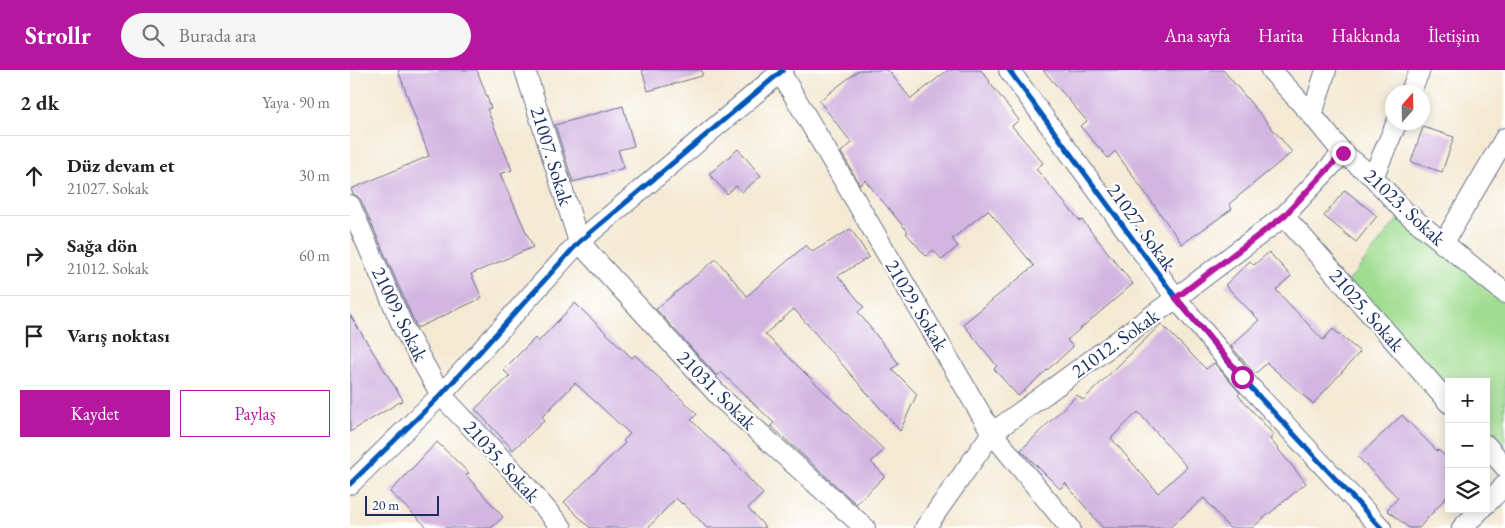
<!DOCTYPE html>
<html lang="tr">
<meta charset="utf-8">
<style>
:root{--surface:#fff;--page:#f6f6f6;--text:#222;--muted:#767676;--line:#e0e0e0;--accent:#b5179e}
body{margin:0;font-family:"EB Garamond",serif;background:var(--page);color:var(--text)}
.controls{position:absolute;right:15px;bottom:15px;display:grid;overflow:hidden;border-radius:0px;box-shadow:0 2px 12px #0003}
.controls button{width:45px;height:45px;display:grid;place-items:center;padding:0;border:0;border-bottom:1px solid var(--line);background:var(--surface);color:var(--text);font:25px sans-serif}
.compass{position:absolute;left:1035px;top:15px;width:45px;height:45px;border-radius:50%;background:var(--surface);box-shadow:0 2px 12px #0003;rotate:20deg}
.scale{position:absolute;left:15px;bottom:12px;width:74px;box-sizing:border-box;padding-left:5px;border:2px solid #1b2f5e;border-top:0;font-size:14px;line-height:18px;white-space:nowrap;color:#1b2f5e;-webkit-text-stroke:4px #fff;paint-order:stroke}
.stop{position:absolute;width:15px;height:15px;margin:-11px;border:4px solid #b5179e;border-radius:50%;background:#fff}
.stop.end{background:#b5179e;border-color:#fff;box-shadow:0 1px 5px #0008}
.list{margin:0;padding:0;list-style:none}
h2{display:flex;justify-content:space-between;align-items:center;height:65px;margin:0;padding:0 20px;font-size:21px}
h2 small{font-size:16px;font-weight:400;color:var(--muted)}
.list li{display:grid;grid-template-columns:32px 1fr auto;gap:15px;align-items:center;box-sizing:border-box;height:80px;padding:0 20px;border-top:1px solid var(--line)}
.list b{display:block;font-size:19px;white-space:nowrap}
.list p{margin:0;font-size:16px;white-space:nowrap;color:var(--muted)}
.list em{font-size:16px;font-style:normal;color:var(--muted)}
.actions{display:flex;gap:10px;padding:15px 20px}
.actions a{flex:1;padding:11px 0;border:1px solid var(--accent);border-radius:0px;text-align:center;font-size:18px;color:var(--accent)}
.actions .main{background:var(--accent);color:#fff}
.icon{flex:none;width:28px;height:28px;fill:none;stroke:currentColor;stroke-width:2;stroke-linecap:round;stroke-linejoin:round}
.map{position:relative;flex:none;width:1155px;height:458px;overflow:hidden}
header{display:flex;align-items:center;gap:30px;box-sizing:border-box;height:70px;padding:0 25px;background:var(--accent);color:#fff}
header strong{font-size:24px}
nav{display:flex;gap:28px;margin-inline-start:auto;font-size:18px}
.search{width:350px;height:45px;background:var(--page);display:flex;align-items:center;gap:12px;box-sizing:border-box;padding:0 18px;border-radius:28px;color:var(--muted);font-size:19px}
main{display:flex}
aside{flex:1;background:var(--surface)}
.map>svg:first-child{display:block}
.green{fill:#a0dd91;stroke:#5e8678}
.building{fill:#d3b5e1;fill-rule:evenodd}
.lines{fill:none;stroke-linecap:round;stroke-linejoin:round}
.street-casing{stroke:#677087;stroke-width:22}
.street{stroke:#fff;stroke-width:20}
.cycleway-casing{stroke:#fff;stroke-width:8}
.cycleway{stroke:#0057b8;stroke-width:5}
.route{stroke:#b5179e;stroke-width:6}
.labels{text-anchor:middle;stroke-width:4.5;stroke-linejoin:round;paint-order:stroke}
.street-label{font-size:20px;fill:#1b2f5e;stroke:#fff}
</style>
<header>
<strong>Strollr</strong>
<div class="search"><svg class="icon" aria-label="search" viewBox="0 0 24 24"><circle cx="10" cy="10" r="6"/><path d="M15 15l6 6"/></svg>Burada ara</div>
<nav><a>Ana sayfa</a><a>Harita</a><a>Hakkında</a><a>İletişim</a></nav>
</header>
<main>
<aside>
<h2>2 dk<small>Yaya · 90 m</small></h2>
<ul class="list">
<li><svg class="icon" aria-label="ahead" viewBox="0 0 24 24"><path d="M12 20V5M6 11l6-6 6 6"/></svg><div><b>Düz devam et</b><p>21027. Sokak</p></div><em>30 m</em></li>
<li><svg class="icon" aria-label="right" viewBox="0 0 24 24"><path d="M7 20v-9h11M14 6l5 5-5 5"/></svg><div><b>Sağa dön</b><p>21012. Sokak</p></div><em>60 m</em></li>
<li><svg class="icon" aria-label="arrive" viewBox="0 0 24 24"><path d="M6 21V4h12l-3 4 3 4H6"/></svg><div><b>Varış noktası</b></div></li>
</ul>
<div class="actions"><a class="main">Kaydet</a><a>Paylaş</a></div>
</aside>
<div class="map">
<svg width="1155" height="458" viewBox="0 0 1155 458">
<rect width="100%" height="100%" fill="#fff"/>
<filter id="ink" filterUnits="userSpaceOnUse"><feTurbulence type="fractalNoise" baseFrequency=".02" numOctaves="2"/><feDisplacementMap in="SourceGraphic" scale="10" xChannelSelector="R" yChannelSelector="G"/><feConvolveMatrix kernelMatrix="1 2 1 2 8 2 1 2 1" color-interpolation-filters="sRGB"/></filter>
<filter id="wash" filterUnits="userSpaceOnUse"><feTurbulence type="fractalNoise" baseFrequency=".0096" numOctaves="4" result="noise"/><feDisplacementMap in="SourceGraphic" scale="20" xChannelSelector="R" yChannelSelector="G"/><feGaussianBlur stdDeviation="1.12" result="paint"/><feColorMatrix in="noise" values="0 0 0 0 0 0 0 0 0 0 0 0 0 0 0 0 0 1.4 0 .05"/><feComposite in="paint" operator="in"/></filter>
<g filter="url(#wash)">
<rect width="100%" height="100%" fill="#f4e9d3"/>
<path class="green" d="M1054,141L1155,223V397L1136,375V312H1099V333L995,216Z"/>
<g id="blocks">
<path class="building" d="M48,0H127L141,38L137,39L162,100L150,104L183,177L121,204L132,228L67,258L11,130L7,126L3,124L1,119L79,86Z
M292,0H352V6L298,21Z
M509,0H538L561,29L598,0H631L640,11L639,12L669,50L662,56L693,93L686,99L730,151L732,150L783,214L717,270L723,277L668,326L644,299L647,296L613,254L684,196L638,140L602,169L608,176L592,190L583,180L576,186L556,163L558,162L515,110L510,115L491,82L502,73L469,31Z
M693,0H873L942,82L879,134L882,139L832,174L765,81L758,88L730,56L737,51Z
M273,36L284,76L268,80L274,98L223,112L205,55Z
M1073,57L1104,67L1092,102L1061,92Z
M388,79L411,106L392,122L386,116L377,124L359,104Z
M995,120L1027,146L1006,172L974,146Z
M501,159L519,187L488,206L514,237L508,242L549,294L542,299L567,324L550,361L444,239L415,264L534,380L521,392L535,406L506,434L421,356L424,353L371,302L367,306L306,239L366,189L397,226L456,175L462,182Z
M919,182L941,206L926,220L973,270L983,259L1010,282L963,334L917,293L905,304L881,276L909,250L875,215L900,191L904,195Z
M225,233L282,288L285,285L347,344L341,350L379,387L413,424L398,438L416,458H357L333,433L332,434L326,428L298,458H240L214,432L275,373L273,371L280,364L225,313L192,347L195,350L163,380L125,339L160,306L153,300L185,268L188,272Z
M0,245L53,330L0,362Z
M811,254L856,299L864,293L890,323L888,325L924,365L920,369L956,413L902,458H879L854,428L819,458H753L715,413L710,419L671,380L727,325L733,330ZM788,342L837,397L808,423L761,368Z
M1052,345L1087,381L1088,380L1099,389V424L1069,458H1059L1037,440L1048,428L1008,387Z
M87,372L119,403L116,405L153,447L141,458H78L40,422Z"/>
</g>
</g>
<g filter="url(#ink)">
<use href="#blocks" fill-opacity="0" stroke="#677087" stroke-width="1"/>
<g class="lines">
<defs>
<path id="street" d="M175,0L229,172L372,329L515,458
M429,0L642,363L720,458
M659,0L826,228L891,307L1031,458
M921,0L962,45L993,83L1023,107L1054,141L1155,223
M1060,22L1070,0
M962,45L976,0
M1023,107L1047,52
M0,135L54,259L91,325L165,403L212,458
M934,146L1099,333
M1093,174L1155,68
M1136,375L1155,397
M0,414L91,325L229,172L433,0
M1136,434L1155,415
M575,458L642,363L826,228L934,146L993,83
M1112,458L1131,439"/>
</defs>
<use href="#street" class="street-casing"/>
<use href="#street" class="street"/>
<defs>
<path id="cycleway" d="M659,0L826,228L891,307L1031,458
M0,414L91,325L229,172L433,0"/>
</defs>
<use href="#cycleway" class="cycleway-casing"/>
<use href="#cycleway" class="cycleway"/>
</g>
</g>
<g class="lines" filter="url(#ink)">
<path class="route" d="M892,307L826,228L934,146L993,83"/>
</g>
<g class="labels">
<g class="street-label">
<text transform="translate(202 86) rotate(73)" y="7">21007. Sokak</text>
<text transform="translate(1055 137) rotate(43)" y="7">21023. Sokak</text>
<text transform="translate(792 157) rotate(54)" y="7">21027. Sokak</text>
<text transform="translate(567 235) rotate(59)" y="7">21029. Sokak</text>
<text transform="translate(1017 240) rotate(49)" y="7">21025. Sokak</text>
<text transform="translate(50 244) rotate(64)" y="7">21009. Sokak</text>
<text transform="translate(765 273) rotate(-36)" y="7">21012. Sokak</text>
<text transform="translate(367 320) rotate(45)" y="7">21031. Sokak</text>
<text transform="translate(152 391) rotate(48)" y="7">21035. Sokak</text>
</g>
</g>
</svg>
<div class="controls">
<button>+</button>
<button>−</button>
<button><svg class="icon" aria-label="layers" viewBox="0 0 24 24"><path d="M12 4l9 5-9 5-9-5zM3 14l9 5 9-5"/></svg></button>
</div>
<svg class="compass" viewBox="-18 -18 36 36"><path d="M0-13l5 13h-10z" fill="#e53935"/><path d="M0 13l5-13h-10z" fill="#767676"/></svg>
<div class="scale">20 m</div>
<div class="stop" style="left:892px;top:307px"></div>
<div class="stop end" style="left:993px;top:83px"></div>
</div>
</main>
